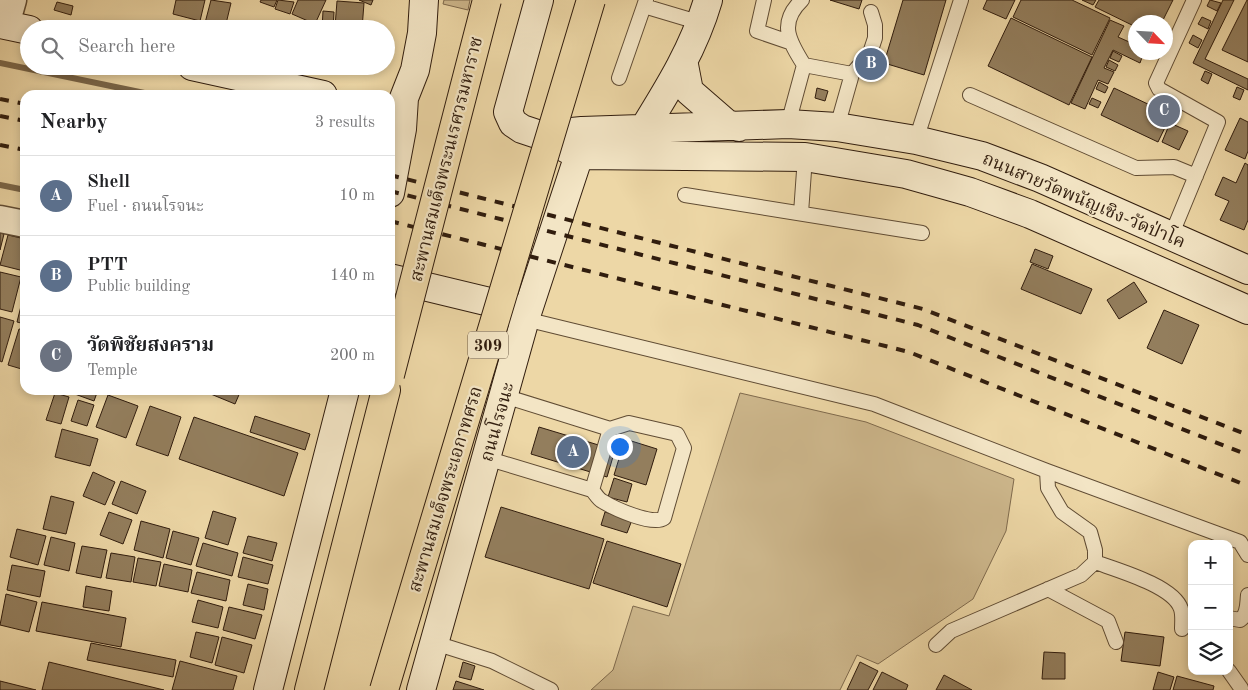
<!DOCTYPE html>
<meta charset="utf-8">
<style>
:root{--surface:#fff;--page:#f2f2f2;--text:#202124;--muted:#757577;--line:#e0e0e0;--accent:#db2777}
body{margin:0;font-family:"Old Standard TT","Noto Serif Thai",serif;background:var(--page);color:var(--text)}
.controls{position:absolute;right:15px;bottom:15px;display:grid;overflow:hidden;border-radius:10px;box-shadow:0 2px 8px #0003}
.controls button{width:45px;height:45px;display:grid;place-items:center;padding:0;border:0;border-bottom:1px solid var(--line);background:var(--surface);color:var(--text);font:25px sans-serif}
.compass{position:absolute;left:1128px;top:15px;width:45px;height:45px;border-radius:50%;background:var(--surface);box-shadow:0 2px 8px #0003;rotate:115deg}
.you{position:absolute;left:619px;top:446px;width:18px;height:18px;margin:-12px;border:4px solid #fff;border-radius:50%;background:#1a73e8;box-shadow:0 0 0 8px #1a73e833}
.badge{display:grid;place-items:center;width:32px;height:32px;border-radius:50%;background:var(--accent);color:#fff;font-size:16px;font-weight:700}
.pin{position:absolute;translate:-50% -50%;border:2px solid #fff;box-shadow:0 1px 5px #0006}
.list{margin:0;padding:0;list-style:none}
h2{display:flex;justify-content:space-between;align-items:center;height:65px;margin:0;padding:0 20px;font-size:21px}
h2 small{font-size:16px;font-weight:400;color:var(--muted)}
.list li{display:grid;grid-template-columns:32px 1fr auto;gap:15px;align-items:center;box-sizing:border-box;height:80px;padding:0 20px;border-top:1px solid var(--line)}
.list b{display:block;font-size:19px;white-space:nowrap}
.list p{margin:0;font-size:16px;white-space:nowrap;color:var(--muted)}
.list em{font-size:16px;font-style:normal;color:var(--muted)}
.icon{flex:none;width:28px;height:28px;fill:none;stroke:currentColor;stroke-width:2;stroke-linecap:round;stroke-linejoin:round}
.map{position:relative;flex:none;width:1248px;height:690px;overflow:hidden}
.search{position:absolute;background:var(--surface);box-shadow:0 2px 8px #0003;left:20px;top:20px;width:375px;height:55px;display:flex;align-items:center;gap:12px;box-sizing:border-box;padding:0 18px;border-radius:28px;color:var(--muted);font-size:19px}
.panel{position:absolute;background:var(--surface);box-shadow:0 2px 8px #0003;left:20px;top:90px;width:375px;height:305px;border-radius:15px}
.map>svg:first-child{display:block}
.green{fill:#cdb78c;stroke:#7f6a4d}
.lines{fill:none;stroke-linecap:round;stroke-linejoin:round}
.stream{stroke:#7b674a;stroke-width:6}
.building{fill:#937e5d;stroke:#311d0e}
.service-casing{stroke:#604c34;stroke-width:16}
.minor-casing{stroke:#604c34;stroke-width:29}
.secondary-casing{stroke:#311d0e;stroke-width:30}
.primary-casing{stroke:#311d0e;stroke-width:30}
.service{stroke:#f3e5c5;stroke-width:14}
.minor{stroke:#f3e5c5;stroke-width:26}
.secondary{stroke:#f3e5c5;stroke-width:28}
.primary{stroke:#edd7a6;stroke-width:28}
.rail{stroke:#311d0e;stroke-width:4;stroke-dasharray:9 9;stroke-linecap:butt}
.primary-bridge-casing{stroke:#311d0e;stroke-width:30;stroke-linecap:butt}
.primary-bridge{stroke:#edd7a6;stroke-width:28}
.labels{text-anchor:middle;stroke-width:4.5;stroke-linejoin:round;paint-order:stroke}
.shield{fill:#f3e5c5;stroke:#6b5945;stroke-width:1}
.shield-label{font-size:16px;font-weight:bold;fill:#311d0e}
.street-label{font-size:18px;fill:#311d0e;stroke:#f3e5c5}
</style>
<div class="map">
<svg width="1248" height="690" viewBox="0 0 1248 690">
<rect width="100%" height="100%" fill="#edd7a6"/>
<filter id="stains"><feTurbulence type="fractalNoise" baseFrequency=".004" numOctaves="4"/><feColorMatrix values="0 0 0 0 .2 0 0 0 0 .09 0 0 0 0 .02 0 0 0 .5 -.17"/></filter>
<radialGradient id="worn" r=".72"><stop offset=".6" stop-color="#630" stop-opacity="0"/><stop offset="1" stop-color="#630" stop-opacity=".3"/></radialGradient>
<path class="green" d="M444,0H470L468,10L443,4Z
M740,393L866,422L1014,479L1006,531L973,599L878,664L857,655L840,690H591L613,670L633,606L669,616Z"/>
<g class="lines">
<path class="stream" d="M0,63L154,95
M0,185L25,190"/>
</g>
<path class="building" d="M176,0H205L200,21L173,14Z
M211,0L231,3L225,28L205,23Z
M261,0H277L274,7L260,2Z
M278,0L294,2L290,14L275,9Z
M298,0H326L315,24L292,14Z
M359,0H373L371,5Z
M830,0H862L859,9Z
M903,0H946L924,75L884,63Z
M987,0H1015L1006,19L983,9Z
M1021,0H1072L1110,18L1092,55L1013,17Z
M1082,0H1096L1093,5Z
M1099,0H1173L1162,22H1136V27L1095,7Z
M1210,0L1221,3L1217,11L1207,6Z
M1223,0H1234L1205,59L1248,79V90L1193,63Z
M1247,0H1248V62L1222,50Z
M337,1L364,3L362,29L335,27Z
M57,2L73,6L71,15L54,10Z
M323,11L334,12L333,29H322Z
M1202,17L1211,21L1208,29L1198,24Z
M1011,18L1092,57L1069,105L988,66Z
M1110,20L1124,26L1118,37L1136,45V52H1144L1140,63L1113,50L1104,68L1114,72L1108,84L1098,80L1085,109L1071,103Z
M1193,35L1202,40L1198,48L1189,43Z
M1113,51L1122,56L1119,62L1110,58Z
M1109,60L1118,65L1115,71L1106,67Z
M1205,71L1212,74L1208,84L1201,80Z
M1099,82L1108,87L1105,93L1096,89Z
M1237,87L1244,90L1240,100L1233,97Z
M817,88L828,91L825,101L815,98Z
M1114,88L1171,115L1158,142L1101,115Z
M1092,98L1101,102L1098,108L1089,104Z
M1240,118L1248,122V151L1245,159L1225,150Z
M1170,123L1188,131L1179,150L1162,142Z
M1245,163L1248,165V220L1244,230L1220,220L1229,201L1215,195L1223,177L1236,183Z
M0,233L4,234L0,250Z
M8,235L25,239L24,271L0,265Z
M1035,249L1053,256L1048,269L1030,262Z
M1032,264L1092,289L1081,314L1021,289Z
M0,272L21,277L12,312L0,309Z
M1134,282L1147,302L1119,319L1107,300Z
M25,290V324L17,322Z
M1164,310L1199,325L1182,364L1147,348Z
M0,317L14,321L2,362L0,361Z
M19,329L25,330V370L8,365Z
M73,390H98L94,401L72,393Z
M201,390H241L235,404Z
M55,393L69,397L61,424L46,420Z
M108,395L138,406L126,438L96,427Z
M78,400L94,405L87,426L71,421Z
M150,406L181,417L168,456L136,445Z
M255,416L310,434L305,450L250,432Z
M194,417L298,453L284,496L179,459Z
M539,427L615,450L607,477L531,454Z
M62,429L98,439L90,466L55,457Z
M625,439L657,449L646,485L614,475Z
M93,472L115,482L105,505L83,496Z
M614,478L632,484L627,502L608,497Z
M121,481L146,491L137,514L112,504Z
M51,496L74,502L66,534L43,529Z
M501,507L604,539L589,589L485,557Z
M213,511L236,518L228,545L205,538Z
M109,512L132,520L123,544L100,535Z
M605,512L632,520L627,533L601,525Z
M141,521L170,529L163,558L134,550Z
M17,529L46,536L38,565L10,557Z
M173,531L199,538L191,565L166,558Z
M248,536L277,543L272,561L243,553Z
M51,537L75,543L69,571L44,565Z
M607,541L681,564L667,607L593,583Z
M203,543L238,553L232,576L196,566Z
M82,546L107,550L101,578L76,573Z
M111,553L135,557L131,582L106,578Z
M243,557L273,565L268,584L238,577Z
M138,558L161,562L156,586L133,582Z
M164,564L192,570L188,592L159,586Z
M12,565L45,571L40,597L7,590Z
M197,572L230,580L226,601L191,593Z
M248,584L268,589L264,610L243,605Z
M86,586L112,591L109,611L83,607Z
M6,594L37,602L29,632L0,625Z
M198,600L223,607L218,628L192,622Z
M42,602L126,618L121,647L36,631Z
M229,607L262,615L255,639L223,630Z
M196,632L219,637L212,663L190,657Z
M1125,632L1164,637L1160,666L1121,661Z
M222,637L252,645L244,673L215,665Z
M91,643L176,660L173,677L87,660Z
M1044,652L1065,653V679H1042Z
M180,661L237,676L233,690H172Z
M49,662L164,690H42Z
M463,662L475,666L471,680L459,677Z
M860,662L878,671L868,690H847Z
M882,672L908,685L906,690H873Z
M1158,672L1174,677L1170,690H1153Z
M944,675L972,690H936Z
M1177,676L1214,686L1213,690H1173Z
M0,681L36,690H0Z
M456,681L484,690H453Z"/>
<g class="lines">
<defs>
<path id="service" d="M646,0L644,6L701,23
M764,0L757,31L789,42
M804,65L852,74
M619,78L644,6
M970,95L1136,168L1174,167L1196,176
M788,124L804,65C789,41 778,23 802,0
M837,127L852,74L870,53L875,38V25L871,12
M916,140L961,0
M685,195L922,233
M801,213L805,157
M1171,236L1218,122L1159,89L1156,83L1194,0
M525,319L874,404L1047,471L1240,542L1248,555
M486,458L592,490C595,493 598,499 602,501C615,509 653,526 664,518L684,448L677,434L629,423L610,429L504,396
M592,490L610,429
M1095,562C1117,570 1174,586 1181,609C1183,615 1182,623 1182,629
M1048,589L1108,621L1116,642
M1229,618L1240,620C1248,615 1247,604 1248,595
M435,643L492,661L551,690
M936,645L951,631L1081,575L1095,562V550L1090,532L1062,512L1048,488L1047,471
M1229,671L1241,688"/>
<path id="minor" d="M6,25L13,0
M0,219L25,224"/>
<path id="secondary" d="M539,0L508,112L513,123L522,129L540,135L579,155L805,157L906,174L970,192L1030,214L1248,310
M0,24L29,30
M684,65L689,91L727,124L739,127
M192,66L323,95
M643,130C669,88 694,48 708,0
M540,135L582,131L788,124L837,127L916,140L982,156L1040,178L1248,270
M390,193L402,129L404,98L415,70L422,33L424,0
M390,278L510,307L520,315
M268,690L345,390
M421,690L525,319L579,155"/>
<path id="primary" d="M309,690L386,390"/>
</defs>
<use href="#service" class="service-casing"/>
<use href="#minor" class="minor-casing"/>
<use href="#secondary" class="secondary-casing"/>
<use href="#primary" class="primary-casing"/>
<use href="#service" class="service"/>
<use href="#minor" class="minor"/>
<use href="#secondary" class="secondary"/>
<use href="#primary" class="primary"/>
<path class="rail" d="M0,99L25,104
M0,116L25,121
M0,145L25,150
M390,175L923,309L1248,435
M390,191L918,325L1248,455
M390,221L909,352L1248,486"/>
<defs>
<path id="primary-bridge" d="M390,375L487,0
M384,690L591,0"/>
</defs>
<use href="#primary-bridge" class="primary-bridge-casing"/>
<use href="#primary-bridge" class="primary-bridge"/>
</g>
<g class="labels">
<rect class="shield" x="468" y="331.5" width="40" height="27" rx="4"/>
<g class="shield-label">
<text x="488" y="351">309</text>
</g>
<g class="street-label">
<text transform="translate(446 159) rotate(-76)" y="6">สะพานสมเด็จพระนเรศวรมหาราช</text>
<text transform="translate(1084 200) rotate(23)" y="6">ถนนสายวัดพนัญเชิง-วัดป่าโค</text>
<text transform="translate(497 422) rotate(-74)" y="6">ถนนโรจนะ</text>
<text transform="translate(445 489) rotate(-73)" y="6">สะพานสมเด็จพระเอกาทศรถ</text>
</g>
</g>
<rect width="100%" height="100%" filter="url(#stains)"/>
<rect width="100%" height="100%" fill="url(#worn)"/>
</svg>
<div class="controls">
<button>+</button>
<button>−</button>
<button><svg class="icon" aria-label="layers" viewBox="0 0 24 24"><path d="M12 4l9 5-9 5-9-5zM3 14l9 5 9-5"/></svg></button>
</div>
<svg class="compass" viewBox="-18 -18 36 36"><path d="M0-13l5 13h-10z" fill="#e53935"/><path d="M0 13l5-13h-10z" fill="#757577"/></svg>
<div class="you"></div>
<div class="pin badge" style="left:573px;top:452px;background:#5c6f8a">A</div>
<div class="pin badge" style="left:871px;top:64px;background:#5c6f8a">B</div>
<div class="pin badge" style="left:1164px;top:111px;background:#6b7280">C</div>
<div class="search"><svg class="icon" aria-label="search" viewBox="0 0 24 24"><circle cx="10" cy="10" r="6"/><path d="M15 15l6 6"/></svg>Search here</div>
<section class="panel">
<h2>Nearby<small>3 results</small></h2>
<ul class="list">
<li><span class="badge" style="background:#5c6f8a">A</span><div><b>Shell</b><p>Fuel · ถนนโรจนะ</p></div><em>10 m</em></li>
<li><span class="badge" style="background:#5c6f8a">B</span><div><b>PTT</b><p>Public building</p></div><em>140 m</em></li>
<li><span class="badge" style="background:#6b7280">C</span><div><b>วัดพิชัยสงคราม</b><p>Temple</p></div><em>200 m</em></li>
</ul>
</section>
</div>
